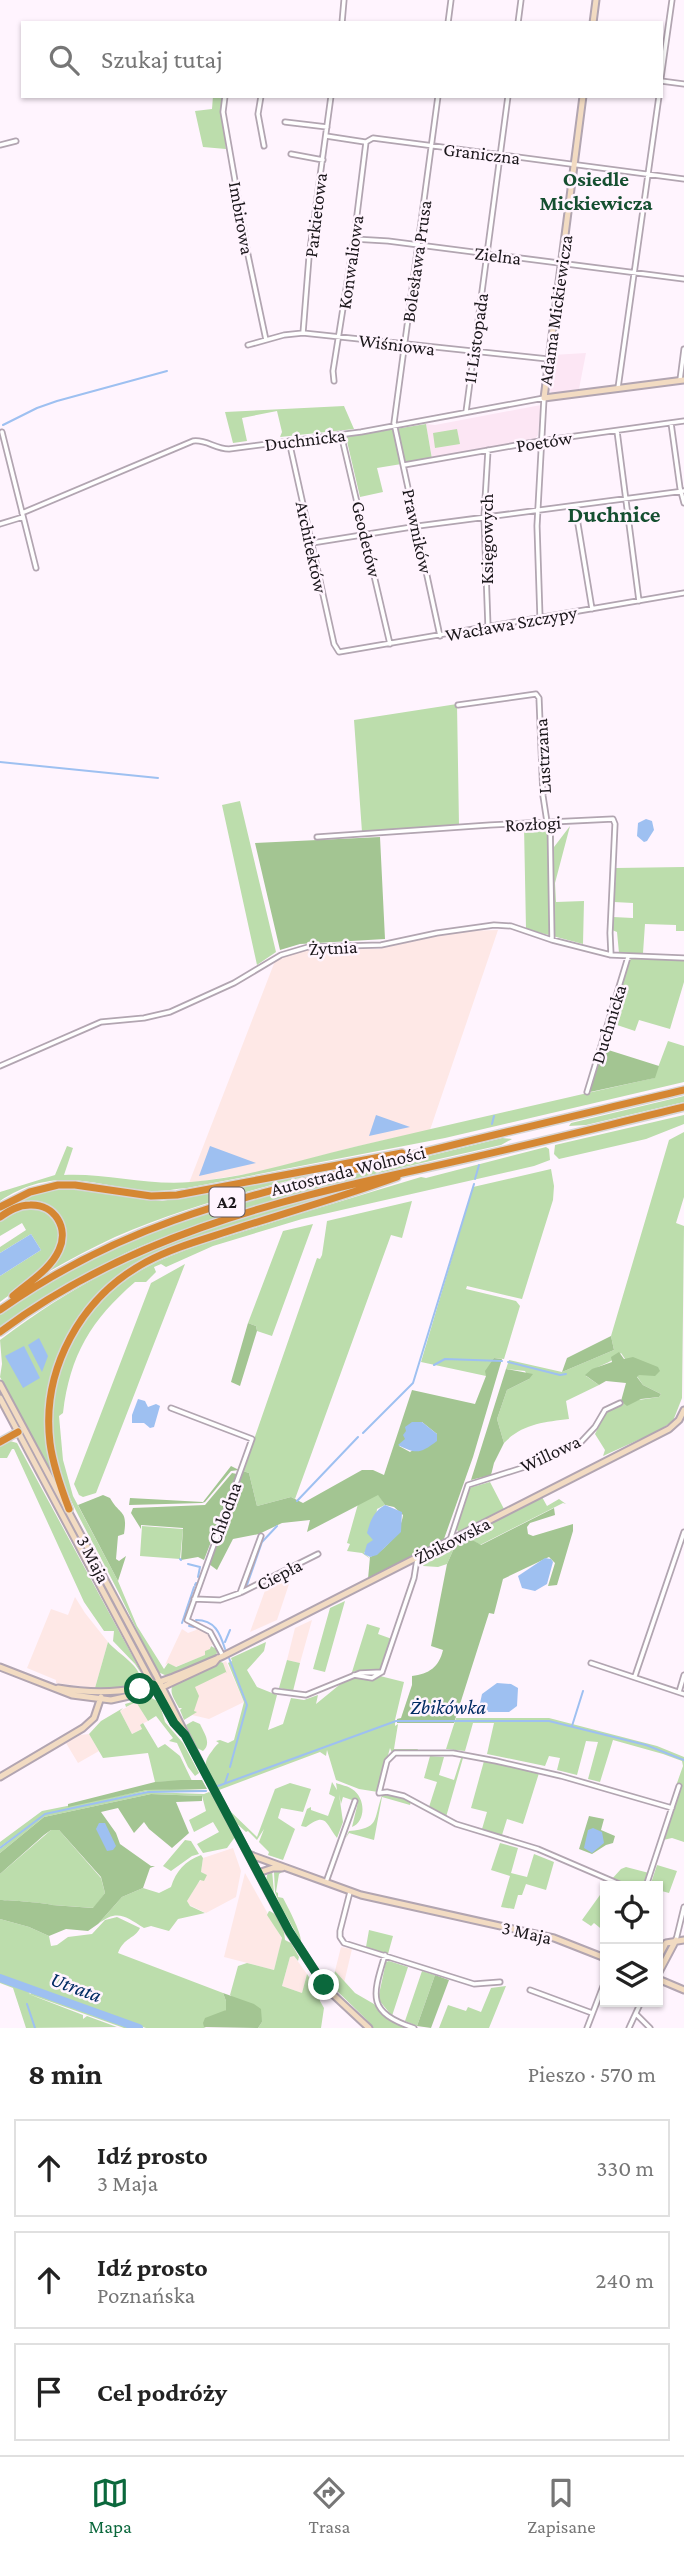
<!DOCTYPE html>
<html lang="pl">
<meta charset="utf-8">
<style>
:root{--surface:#fff;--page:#f2f2f2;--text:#222;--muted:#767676;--line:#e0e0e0;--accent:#0b683c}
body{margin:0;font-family:"Crimson Pro",serif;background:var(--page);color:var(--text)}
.controls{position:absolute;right:21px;bottom:21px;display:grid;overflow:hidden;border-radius:0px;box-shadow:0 2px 5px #0004}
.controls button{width:63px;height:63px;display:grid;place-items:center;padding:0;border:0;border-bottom:2px solid var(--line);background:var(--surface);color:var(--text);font:35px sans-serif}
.stop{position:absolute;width:21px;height:21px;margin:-16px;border:5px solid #0b683c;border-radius:50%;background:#fff}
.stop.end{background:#0b683c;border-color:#fff;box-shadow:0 2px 7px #0008}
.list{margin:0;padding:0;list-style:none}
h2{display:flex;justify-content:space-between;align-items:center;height:91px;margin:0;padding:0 28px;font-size:30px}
h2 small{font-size:23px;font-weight:400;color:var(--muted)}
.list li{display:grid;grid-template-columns:46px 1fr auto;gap:21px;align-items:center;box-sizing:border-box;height:98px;margin:0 14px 14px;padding:0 14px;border:2px solid var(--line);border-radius:0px}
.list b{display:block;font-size:26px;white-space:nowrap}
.list p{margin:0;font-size:23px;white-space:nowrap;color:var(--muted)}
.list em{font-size:23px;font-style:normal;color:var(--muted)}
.icon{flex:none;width:38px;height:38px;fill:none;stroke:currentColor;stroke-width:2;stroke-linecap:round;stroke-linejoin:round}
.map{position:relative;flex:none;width:684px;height:2028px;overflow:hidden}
.search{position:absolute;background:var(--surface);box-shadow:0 2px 5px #0004;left:21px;right:21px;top:21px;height:77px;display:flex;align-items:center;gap:18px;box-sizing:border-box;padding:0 24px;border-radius:0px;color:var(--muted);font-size:26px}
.sheet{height:427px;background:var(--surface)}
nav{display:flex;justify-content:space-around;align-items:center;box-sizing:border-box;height:98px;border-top:2px solid var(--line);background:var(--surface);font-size:19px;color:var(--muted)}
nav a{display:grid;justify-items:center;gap:4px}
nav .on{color:var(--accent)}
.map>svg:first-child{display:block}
.commercial{fill:#fee8e6}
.education{fill:#fce6f4}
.green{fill:#bcddac}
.forest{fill:#a3c592;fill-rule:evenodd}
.water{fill:#9ec0f1}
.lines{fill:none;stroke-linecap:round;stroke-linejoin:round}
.stream{stroke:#9ec0f1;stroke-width:2}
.river{stroke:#9ec0f1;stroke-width:8}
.street-casing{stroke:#b2a5b1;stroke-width:7}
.secondary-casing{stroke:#b2a5b1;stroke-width:9}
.highway-casing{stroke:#d6d5d6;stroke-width:10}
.street{stroke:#fff;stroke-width:3.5}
.secondary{stroke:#f2dbc2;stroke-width:5}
.highway{stroke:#d58733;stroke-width:7}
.route{stroke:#0b683c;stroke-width:9}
.labels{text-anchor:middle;stroke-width:5;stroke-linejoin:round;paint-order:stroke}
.shield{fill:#fff4fe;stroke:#5f595f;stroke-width:2}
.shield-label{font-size:18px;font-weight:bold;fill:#1b171b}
.street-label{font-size:19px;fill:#1b171b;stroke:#fff4fe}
.neighbourhood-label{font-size:21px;font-weight:bold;fill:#154f30;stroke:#fff4fe}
.water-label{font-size:21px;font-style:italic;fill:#012b63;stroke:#fff4fe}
.quarter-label{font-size:23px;font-weight:bold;fill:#154f30;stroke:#fff4fe}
</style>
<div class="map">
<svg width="684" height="2028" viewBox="0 0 684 2028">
<rect width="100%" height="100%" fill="#fff4fe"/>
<path class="commercial" d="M498,930L430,1130L354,1147L259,1172L189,1183L275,961L300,950L378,949L461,931Z
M293,1572L277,1620L250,1632L267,1585Z
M75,1597L85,1613L108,1642L95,1688L56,1683V1680L27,1668L51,1609L68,1615Z
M312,1620L300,1663L287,1660L295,1628Z
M198,1627L207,1633L215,1644L210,1646L211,1649L206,1655L175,1667L168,1663L165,1665L182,1629L188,1633L196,1630Z
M226,1661L244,1702L209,1719L192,1715L187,1718L175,1696L179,1684Z
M136,1702L148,1721L140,1725L142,1729L132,1734L120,1711Z
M89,1734L99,1751L78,1763L66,1743L80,1735Z
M233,1848L241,1871L236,1897L206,1913L189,1905L187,1901L197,1884L206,1875L201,1872L203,1858Z
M245,1873L282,1939L274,1970L224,1957Z
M341,1947L352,1949L344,1983L335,1971Z
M294,1956L307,1974L302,1993L282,1986L290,1957Z"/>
<path class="education" d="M586,353L579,389L552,393L547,389L552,355Z
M541,405L538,435L535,439L432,458L426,424L435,425Z"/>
<path class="green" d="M213,96H223L222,111L226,149L203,147L195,111L212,109Z
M344,406L354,429L280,437L282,432L277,411L242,418L247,441L233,443L225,412Z
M426,424L432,459L377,468L383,492L360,497L346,437Z
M457,429L460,444L435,448L433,433Z
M457,704L459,825L362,832L354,720Z
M240,801L276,952L257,965L222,805Z
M554,825V847L570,826L555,883L556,902L584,901L583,944L526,929L524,826Z
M684,867V931H676V925L645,924L643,953H619L617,932L612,930L613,917L633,918V903L614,902L616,868Z
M631,959L684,960V982L670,1029L639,1020L635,1031L611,1023L627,963Z
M668,1041L684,1046V1082L445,1138L187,1188C174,1189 161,1192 148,1191C90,1185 55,1165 0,1201V1192L55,1175L67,1146L73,1148L64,1175C106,1173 149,1186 191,1182C248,1178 302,1159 358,1146C457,1123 555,1100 654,1078Z
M684,1096V1102L586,1125L569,1126L571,1123Z
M684,1115V1124L646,1139L559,1159L554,1154L555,1145Z
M684,1132V1197L676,1223L684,1226L682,1398L673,1421L658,1431L603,1456L605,1450L595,1434L606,1412L625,1402L659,1397L661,1394L643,1385L621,1353C610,1365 597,1364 586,1376L599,1385L566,1401L569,1419C544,1422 522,1424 504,1443L497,1419L507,1390L529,1379L525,1371L506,1369L509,1360L562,1372L614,1350L611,1336L669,1140Z
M502,1138L512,1139L501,1145C401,1168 300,1189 203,1223C172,1234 142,1244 114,1259C74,1278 36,1302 0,1328V1315L31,1292L91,1257L149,1232L217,1208Z
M546,1147L549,1149L550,1160L534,1166L302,1219L213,1246L166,1267L161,1264L154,1267L156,1272L146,1282H135C91,1320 70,1355 63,1413L59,1416L63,1460L73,1496L118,1581L137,1626L164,1669L168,1663L176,1667L205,1655V1651L210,1649L211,1646L218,1650L216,1655L167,1676L158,1672C140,1638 124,1602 106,1568C87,1530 63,1494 55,1452C42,1380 81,1302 145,1268C182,1248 224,1238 264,1225C316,1208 369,1193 421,1177L426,1178Z
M339,1168C263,1187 187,1205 115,1237C89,1249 64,1263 39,1277L64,1245L53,1209C32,1197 20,1204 0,1214V1211L25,1198L55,1189H74L162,1201Z
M551,1169L554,1186L553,1200L522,1299L467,1286L466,1289L516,1301L520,1306L504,1359L494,1358L486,1376L421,1362L473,1187Z
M354,1188L155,1254C145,1259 134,1263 126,1269C75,1304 44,1367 45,1428C45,1446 51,1464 56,1481L0,1377L2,1364L0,1340C45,1306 92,1277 143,1254C209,1224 283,1206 354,1188Z
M412,1201L402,1238L391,1235L295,1499L291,1497L257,1506L249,1473L243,1471L317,1258L320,1259L322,1255L327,1221Z
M25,1208C37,1208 47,1210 54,1220C77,1251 21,1286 0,1302V1276L41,1250L31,1234L0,1253V1247L26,1230L22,1223L0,1236V1220Z
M313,1224L272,1336L257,1331L256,1326L248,1323L283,1231Z
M185,1264L96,1493L83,1497L79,1495L74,1484L151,1283Z
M21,1431H22L153,1675L152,1676Z
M10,1441L17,1443L145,1679L135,1664L113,1641L114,1631H104L84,1602L14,1449H12L7,1458H0V1446Z
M490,1482L504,1509L460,1533L456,1529L469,1488Z
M378,1494L385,1505L377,1509L374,1540L364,1553L372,1560L362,1553L347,1551L350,1544L347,1543L358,1504Z
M542,1497L547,1506L559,1499L566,1504L563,1503L480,1545L471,1539L455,1546L447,1564L438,1567L423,1566L427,1557Z
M142,1526L183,1529L180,1559L140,1556Z
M345,1601L325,1672L313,1669L330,1608Z
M367,1624L380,1628L378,1634L392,1639L381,1669L352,1672Z
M108,1642C119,1655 142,1665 142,1685L97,1691L95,1688Z
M266,1642L264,1651L247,1670L257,1687L277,1695L268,1730L283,1724L291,1698L304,1700L318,1695L316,1704L349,1677L370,1680L380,1676L404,1682L395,1720V1726L398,1724L394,1749H418L417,1751L392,1753L390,1748L378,1792L359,1789L336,1780L327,1750L326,1756L320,1752L219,1790C209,1772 199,1767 212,1751C214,1748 216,1745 219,1743L216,1741L220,1740L228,1743L234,1740L244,1702L228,1663L232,1661L231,1658Z
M287,1660L300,1663L293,1691L279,1688Z
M219,1661L223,1663L227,1674L226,1672L195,1687L199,1696L194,1711L197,1712L184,1720L180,1710L182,1708H179C174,1698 168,1692 174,1683Z
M150,1697L159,1702L165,1722L183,1743L199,1773L195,1776L188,1767L177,1743L169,1741L173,1738L156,1716L148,1721L136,1702L126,1707L125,1704Z
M123,1708L120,1711L132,1734L142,1729L140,1725L143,1723L158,1748L165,1744L180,1756L192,1781L155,1782L148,1753L103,1758L89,1734L101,1721Z
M456,1718H549L657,1746L684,1757V1842L672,1838L663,1840L680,1785L677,1783L683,1766L682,1761L663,1754L613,1740L600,1782L588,1779L598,1742L586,1741L577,1775L557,1770L560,1758L549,1756L545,1766L487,1754L494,1723H473L465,1751L446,1749Z
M193,1721L200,1724C204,1733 212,1743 203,1751L197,1748L186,1725Z
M430,1756L444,1757L439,1775L454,1780L461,1758H463L446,1817L429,1807L437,1782L424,1778Z
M484,1761L539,1773L523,1824L507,1819L502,1835L482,1829L487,1812L471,1808Z
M332,1782L337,1790L336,1783C341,1785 348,1786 352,1789C366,1798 366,1821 352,1827L358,1802L343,1797L341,1804L339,1794L343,1822L337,1838C326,1825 327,1811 306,1827L301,1826L307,1809L311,1807V1810L328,1816L335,1797L329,1794Z
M290,1783L311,1789L303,1812L281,1808L278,1818L295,1829L283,1860L268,1855L269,1852L259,1842L264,1829L257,1840L248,1831L246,1832L235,1822L222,1798L231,1812L257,1837L275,1789Z
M171,1789L208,1790L202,1792L148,1791L60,1811L148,1792L204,1794L209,1792L213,1795L235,1837L227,1848L203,1853L197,1844L219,1832L213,1822L194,1832L189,1820L206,1811L202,1796L151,1794L44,1817L0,1853V1849L30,1825L0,1847V1842L42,1811L147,1790Z
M389,1793L411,1802L410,1805L382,1797L374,1840L349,1833L345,1839L349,1831C380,1828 373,1821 382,1795Z
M51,1830H59L101,1878L105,1893L94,1908L52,1905C47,1903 9,1900 0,1900V1874Z
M185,1840L191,1841L199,1854L192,1856L171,1871L163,1866Z
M500,1843L518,1848L511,1873L527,1877L534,1854L554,1862L546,1890L526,1884L522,1895H518L514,1909L501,1907L510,1876L491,1870Z
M201,1855L203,1858L201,1872L207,1875L204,1881L200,1880L187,1901L190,1906L205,1913L178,1919L169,1931L151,1926L144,1928C125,1916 117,1909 98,1924L122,1897L143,1888L159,1893L171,1887C176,1871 185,1861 201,1855Z
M657,1865L677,1871L669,1893L658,1890V1886H650Z
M626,1867L649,1873L644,1886H626L611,1880L621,1869Z
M272,1870L274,1893L280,1905L275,1892L274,1872H282L279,1874L276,1892L278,1893V1897L283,1898C288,1907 302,1934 301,1942L283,1910L300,1944L266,1882L267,1875Z
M605,1888V1932L594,1923L591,1926L582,1920Z
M269,1911C278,1913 285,1930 285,1940L291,1943L299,1957L298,1961L294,1956L290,1957L282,1986L302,1993L307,1974L319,1992L320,2001L324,2008L321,2028H258L262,2022L230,1995L238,1966L247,1963L274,1970L282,1938L267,1915Z
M117,1917L140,1928C135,1939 124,1937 118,1953L223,1993L226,2001V2010L204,2027L206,2028H146L0,1976V1919L29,1927L49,1936L51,1946L57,1945L68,1937L92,1934L105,1920Z
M369,1930L393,1936L388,1954L366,1947Z
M389,1961L408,1967L392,2016L378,1999L386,1962Z
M335,1971L355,1993L374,2004L391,2021L408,2028H372L330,1988L370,2023L332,1986Z
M422,1971L435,1975L417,2026L405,2021Z
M0,1980L28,1991L30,1994L33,1992L133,2028H124L26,1993L83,2015V2019L87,2016L117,2027L26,2028L13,1988L0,1983Z
M506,1986L489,2028H439L448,2005L466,2011L468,2007L481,2012L491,1988Z"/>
<path class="forest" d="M380,837L385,939L300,944L280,950L255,843Z
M602,1048L659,1066L655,1078L590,1092Z
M248,1323L256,1326L257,1331L240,1386L231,1382Z
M611,1336L614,1350L562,1372L567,1358Z
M619,1352L624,1359L633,1357L658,1367L660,1371L655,1376L639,1375L637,1377L643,1385L661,1394L659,1397L641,1399L627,1406L621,1401L626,1383L606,1381L599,1385L585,1375L592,1369L612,1362L611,1357Z
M494,1358L502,1359L473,1457L444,1539L368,1579L370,1557C386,1551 401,1531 403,1515L394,1507L385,1505L378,1495L307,1532L310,1520L282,1523L259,1534L233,1539L217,1570L209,1564L243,1471L249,1473L257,1506L291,1497L303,1503L362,1470H373L384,1475L412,1390L475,1404L486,1376L485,1371ZM422,1422L437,1434L410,1452L399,1446L406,1439V1431Z
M506,1369L533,1374L529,1379L507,1390L497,1419L504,1443L494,1463L491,1475L471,1480Z
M231,1466L239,1470L231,1471L205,1502L202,1503L129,1505L130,1498L203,1502Z
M232,1473L237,1474L204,1560L198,1557L181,1560L183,1528L141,1525V1529L131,1513L133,1508L205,1505Z
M103,1495L110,1498C120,1516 128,1509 124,1534L118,1536L116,1559L119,1561L126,1556L118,1581L78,1505Z
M554,1508L555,1515L530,1523L527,1527L528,1534L533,1536L573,1524V1531L557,1585L548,1586L555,1563L549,1557L503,1579L494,1614L489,1613L454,1723H397V1719L401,1718L412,1685V1676C429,1674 439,1667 443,1650L431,1646L447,1564L455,1546L471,1539L481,1545Z
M181,1780H202L207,1789L147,1790L68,1807V1804L155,1782Z
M151,1794L202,1796V1801L176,1802L189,1833L172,1848L149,1829L144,1822L134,1833L118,1808L101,1812L116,1833L120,1844L151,1866H155L150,1868L143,1888L122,1897L98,1924L88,1931L66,1929L49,1936L29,1927L0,1919V1900C9,1900 48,1903 52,1905L93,1908L105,1893L101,1877L59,1830H51L44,1835L0,1874V1853L44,1817Z
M589,1816L604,1819L601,1830L615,1836L613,1843L606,1845L592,1854L579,1849Z
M435,1975L449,1980L431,2028L417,2026Z
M223,1993L254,2004L261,2009L262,2022L258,2028L204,2027L203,2023L205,2018L226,2010V2001Z"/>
<path class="water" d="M646,819L652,821L654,830L647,841L644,842L637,836L638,823Z
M376,1115L410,1127L369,1136Z
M210,1146L256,1163L199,1176Z
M31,1234L41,1250L0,1276V1253Z
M39,1338L48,1356L42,1372L28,1345Z
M24,1346L40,1378L23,1388L5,1356Z
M138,1399L145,1401L148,1407L156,1404L160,1406L154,1427L150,1428L144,1423H132V1415Z
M412,1422H422L437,1434V1441C420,1454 416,1454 398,1445L405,1439L403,1435L406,1431L405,1427Z
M385,1505L402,1512L401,1532L377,1555L370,1557L364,1554L367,1544L373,1540L367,1533C370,1521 374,1511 385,1505Z
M545,1558L551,1559L553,1562L547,1584L535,1591L522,1588L518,1576Z
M497,1683L511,1684L518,1688L517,1706L509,1712H481L479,1708L482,1694Z
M99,1823H105L116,1846L113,1850L107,1851L96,1829Z
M593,1828L602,1832L604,1843L592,1853L584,1848L588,1830Z"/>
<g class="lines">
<path class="stream" d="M3,425L37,408L57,401L167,371
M0,762L158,778
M492,1124L494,1116
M475,1179L479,1165
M508,1362L560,1375L566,1374
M434,1365L445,1359L502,1361
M413,1383L474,1184
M363,1433L413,1383
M297,1501L358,1437
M180,1559L181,1560
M188,1564L200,1567L198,1577
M195,1585L196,1583
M247,1585L262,1542L277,1526
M196,1620C215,1620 220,1633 225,1649
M182,1623L194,1587
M189,1626L194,1627
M225,1642L230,1630
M229,1658L247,1705L230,1767
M572,1726L583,1691
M225,1783L228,1774
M218,1786L396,1721H549L646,1745L684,1760
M0,1848L45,1814L148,1792L206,1791
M27,2004L35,2028"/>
<path class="river" d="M0,1978L139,2028"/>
<defs>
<path id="street" d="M342,23L344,0
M448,23L451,0
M518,23L521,0
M661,78L672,0
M661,81L684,84
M225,96L223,112L248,255L266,340
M261,96L258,114L264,146
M438,96L394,423L440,636
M285,122L327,127
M326,136L365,142
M366,142L373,138L684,179
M0,145L16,141
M291,154L323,160
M354,239L388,241L684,279
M303,333L309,257L331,96
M248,345L284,335L303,333L548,359
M680,380L684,349
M334,381L333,371L354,239L366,142
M618,388L659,96
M466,412L508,96
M671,423L680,488L684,503
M617,431L639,601
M2,432L36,568
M341,434L390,644
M289,441L334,644L339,652L684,593
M488,450L484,517L488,627
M404,465L540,441L684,421
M575,506L592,609
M22,513L193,441C206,439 215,449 229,449L361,432L544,398L537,526L540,618
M0,524L23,517
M312,543L418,526L684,491
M458,705L536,694L539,698L543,796L547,822
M550,822L552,940
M317,837L490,825L613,819L615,824L610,933L611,955
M0,1066L101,1022L144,1018L170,1012L234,983L281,955L308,947L381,945L437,933L494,925L511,926L552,940L611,955L684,958
M587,1092L628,957
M171,1408L252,1439L187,1620L210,1632L223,1656
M450,1540L468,1485L528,1466L581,1442L595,1427L605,1410L620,1403
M242,1592L318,1554
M194,1599L220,1600L240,1593L261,1536
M591,1663L684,1694
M354,1675L372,1678L382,1672L414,1578L417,1559
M635,1676L684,1532
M275,1691L306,1695L360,1673L382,1672
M679,1692L684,1675
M326,1882L355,1801
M624,1886L538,1849L456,1824L404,1796L387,1792L379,1793L387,1761L395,1753H453L496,1761L561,1776L672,1808
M646,1886L679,1786
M350,1892L340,1931V1937L344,1943L474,1984L500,1982
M676,1940L684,1907
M385,1955C372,1997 367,2012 414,2028
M530,1990L592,2013
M636,2014L650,2028
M587,2028L605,1981
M629,2028L641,2002"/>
<path id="secondary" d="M593,23L596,0
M583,96L544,398L684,380
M0,1384L156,1675L203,1769L289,1932L327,1989L369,2028
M0,1398L148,1676L174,1723L183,1733
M0,1667L72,1695L111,1700L156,1690L214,1663L218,1658
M58,1688C130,1700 159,1683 223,1656L669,1429L679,1420L684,1410
M0,1777L83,1728L94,1718L101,1697
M248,1854L361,1895L554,1938L605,1958
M258,1873L273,1868H282
M658,1958L666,1943L684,1940
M658,1974L676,1940
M658,1979L684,1990"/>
<path id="highway" d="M0,1207L30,1192L58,1185H75L151,1196L177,1195L402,1153
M0,1217C9,1211 18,1205 30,1205C55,1204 69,1228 59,1250C50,1270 29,1282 13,1296
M0,1310C119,1226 230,1200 369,1166C473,1139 579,1115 684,1090
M0,1332C124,1239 272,1201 421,1169C509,1150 596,1128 684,1107
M0,1442L18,1432
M69,1509C61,1488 53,1466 50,1443C41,1369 81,1297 146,1262C174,1247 205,1239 235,1229C289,1212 344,1196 397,1177"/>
</defs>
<use href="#street" class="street-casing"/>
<use href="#secondary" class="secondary-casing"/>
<use href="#highway" class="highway-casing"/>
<use href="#street" class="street"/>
<use href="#secondary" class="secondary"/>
<use href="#highway" class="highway"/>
</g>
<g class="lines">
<path class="route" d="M140,1689L153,1685L174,1723L185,1735L289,1931L324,1985"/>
</g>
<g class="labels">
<rect class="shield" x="209.5" y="1187.5" width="35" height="29" rx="5"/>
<g class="shield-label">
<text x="227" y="1208">A2</text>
</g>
<g class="street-label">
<text transform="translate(482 153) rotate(7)" y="7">Graniczna</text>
<text transform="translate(315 215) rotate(-83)" y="7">Parkietowa</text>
<text transform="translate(242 218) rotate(80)" y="7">Imbirowa</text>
<text transform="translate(498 255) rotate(7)" y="7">Zielna</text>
<text transform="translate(416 261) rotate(-82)" y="7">Bolesława Prusa</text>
<text transform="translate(350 262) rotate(-82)" y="7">Konwaliowa</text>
<text transform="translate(555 310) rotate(-82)" y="7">Adama Mickiewicza</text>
<text transform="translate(475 338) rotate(-82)" y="7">11 Listopada</text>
<text transform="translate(397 344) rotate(7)" y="7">Wiśniowa</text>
<text transform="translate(305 439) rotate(-7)" y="7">Duchnicka</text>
<text transform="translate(544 441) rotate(-9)" y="7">Poetów</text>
<text transform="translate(418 531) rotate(78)" y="7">Prawników</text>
<text transform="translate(367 539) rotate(77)" y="7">Geodetów</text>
<text transform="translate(486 539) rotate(-90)" y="7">Księgowych</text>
<text transform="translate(312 547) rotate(78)" y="7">Architektów</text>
<text transform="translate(511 623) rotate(-10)" y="7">Wacława Szczypy</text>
<text transform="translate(542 756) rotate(-93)" y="7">Lustrzana</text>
<text transform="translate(533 823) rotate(-3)" y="7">Rozłogi</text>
<text transform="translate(333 947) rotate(-3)" y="7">Żytnia</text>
<text transform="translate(608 1024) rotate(-73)" y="7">Duchnicka</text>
<text transform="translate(348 1170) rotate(-14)" y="7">Autostrada Wolności</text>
<text transform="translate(550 1453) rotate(-25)" y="7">Willowa</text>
<text transform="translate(224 1513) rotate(-70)" y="7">Chłodna</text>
<text transform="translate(452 1540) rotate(-27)" y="7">Żbikowska</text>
<text transform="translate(94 1559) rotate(63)" y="7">3 Maja</text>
<text transform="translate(279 1574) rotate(-27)" y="7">Ciepła</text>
<text transform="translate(527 1932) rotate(13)" y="7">3 Maja</text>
</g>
<g class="neighbourhood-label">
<text x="596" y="186">Osiedle<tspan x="596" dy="24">Mickiewicza</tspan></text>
</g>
<g class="water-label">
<text x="448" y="1714">Żbikówka</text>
<text transform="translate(76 1987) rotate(20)" y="7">Utrata</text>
</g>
<g class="quarter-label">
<text x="614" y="522">Duchnice</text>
</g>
</g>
</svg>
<div class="controls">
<button><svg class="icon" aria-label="locate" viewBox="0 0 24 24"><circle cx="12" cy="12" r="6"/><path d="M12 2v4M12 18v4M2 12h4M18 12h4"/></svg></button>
<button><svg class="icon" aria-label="layers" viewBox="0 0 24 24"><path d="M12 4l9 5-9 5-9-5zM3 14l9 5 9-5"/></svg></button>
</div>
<div class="stop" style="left:140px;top:1689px"></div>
<div class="stop end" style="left:324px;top:1985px"></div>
<div class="search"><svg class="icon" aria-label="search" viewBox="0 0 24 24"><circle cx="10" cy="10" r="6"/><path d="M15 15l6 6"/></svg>Szukaj tutaj</div>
</div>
<section class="sheet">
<h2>8 min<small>Pieszo · 570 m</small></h2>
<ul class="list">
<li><svg class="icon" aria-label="ahead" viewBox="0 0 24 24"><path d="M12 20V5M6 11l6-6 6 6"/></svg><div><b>Idź prosto</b><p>3 Maja</p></div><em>330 m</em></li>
<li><svg class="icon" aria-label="ahead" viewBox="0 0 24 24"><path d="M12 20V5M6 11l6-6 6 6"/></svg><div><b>Idź prosto</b><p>Poznańska</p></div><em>240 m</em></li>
<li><svg class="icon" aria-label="arrive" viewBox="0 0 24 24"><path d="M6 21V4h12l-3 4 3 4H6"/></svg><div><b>Cel podróży</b></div></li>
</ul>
</section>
<nav>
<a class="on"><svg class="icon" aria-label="map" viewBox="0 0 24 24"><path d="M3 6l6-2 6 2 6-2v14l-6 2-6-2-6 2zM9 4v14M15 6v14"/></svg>Mapa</a>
<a><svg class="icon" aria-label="directions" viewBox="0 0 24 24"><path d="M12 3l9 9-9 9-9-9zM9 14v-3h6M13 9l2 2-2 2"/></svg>Trasa</a>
<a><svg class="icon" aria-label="saved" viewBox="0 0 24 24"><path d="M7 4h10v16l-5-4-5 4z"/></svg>Zapisane</a>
</nav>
